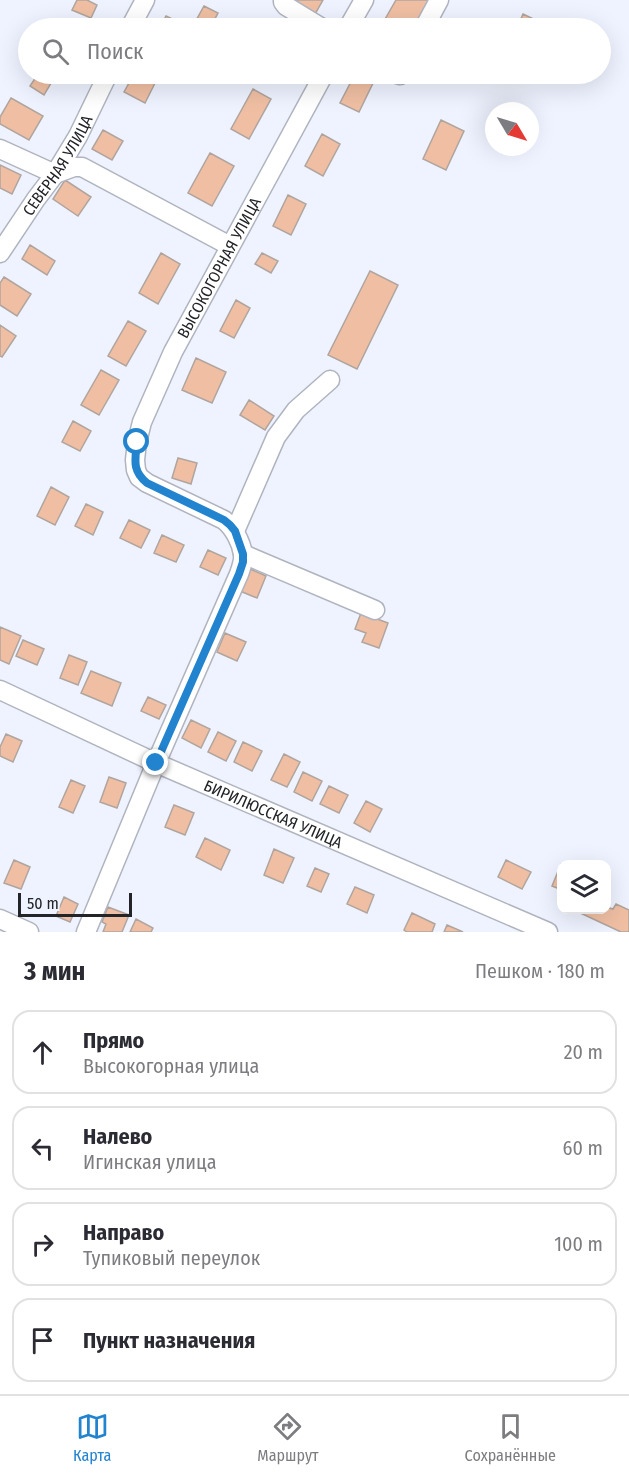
<!DOCTYPE html>
<html lang="ru">
<meta charset="utf-8">
<style>
:root{--surface:#fff;--page:#f7f7f7;--text:#2b2b33;--muted:#7c7c81;--line:#e1e1e2;--accent:#2283cf}
body{margin:0;font-family:"Fira Sans Condensed",sans-serif;background:var(--page);color:var(--text)}
.controls{position:absolute;right:18px;bottom:18px;display:grid;overflow:hidden;border-radius:12px;box-shadow:0 6px 24px #0002}
.controls button{width:54px;height:54px;display:grid;place-items:center;padding:0;border:0;border-bottom:2px solid var(--line);background:var(--surface);color:var(--text);font:30px sans-serif}
.compass{position:absolute;left:485px;top:102px;width:54px;height:54px;border-radius:50%;background:var(--surface);box-shadow:0 6px 24px #0002;rotate:128deg}
.scale{position:absolute;left:18px;bottom:15px;width:114px;box-sizing:border-box;padding-left:6px;border:3px solid #222428;border-top:0;font-size:16px;line-height:21px;white-space:nowrap;color:#222428;-webkit-text-stroke:4px #eef3ff;paint-order:stroke}
.stop{position:absolute;width:18px;height:18px;margin:-14px;border:4px solid #2283cf;border-radius:50%;background:#fff}
.stop.end{background:#2283cf;border-color:#fff;box-shadow:0 2px 6px #0008}
.list{margin:0;padding:0;list-style:none}
h2{display:flex;justify-content:space-between;align-items:center;height:78px;margin:0;padding:0 24px;font-size:26px}
h2 small{font-size:20px;font-weight:400;color:var(--muted)}
.list li{display:grid;grid-template-columns:39px 1fr auto;gap:18px;align-items:center;box-sizing:border-box;height:84px;margin:0 12px 12px;padding:0 12px;border:2px solid var(--line);border-radius:18px}
.list b{display:block;font-size:22px;white-space:nowrap}
.list p{margin:0;font-size:20px;white-space:nowrap;color:var(--muted)}
.list em{font-size:20px;font-style:normal;color:var(--muted)}
.icon{flex:none;width:33px;height:33px;fill:none;stroke:currentColor;stroke-width:2;stroke-linecap:round;stroke-linejoin:round}
.map{position:relative;flex:none;width:629px;height:932px;overflow:hidden}
.search{position:absolute;background:var(--surface);box-shadow:0 6px 24px #0002;left:18px;right:18px;top:18px;height:66px;display:flex;align-items:center;gap:15px;box-sizing:border-box;padding:0 21px;border-radius:33px;color:var(--muted);font-size:22px}
.sheet{height:462px;background:var(--surface)}
nav{display:flex;justify-content:space-around;align-items:center;box-sizing:border-box;height:84px;border-top:2px solid var(--line);background:var(--surface);font-size:16px;color:var(--muted)}
nav a{display:grid;justify-items:center;gap:3px}
nav .on{color:var(--accent)}
.map>svg:first-child{display:block}
.building{fill:#f0bfa3;stroke:#b0a59e;stroke-width:1.5}
.lines{fill:none;stroke-linecap:round;stroke-linejoin:round}
.minor-casing{stroke:#b0b4bf;stroke-width:21}
.minor{stroke:#fff;stroke-width:18}
.route{stroke:#2283cf;stroke-width:8}
.labels{text-anchor:middle;stroke-width:5;stroke-linejoin:round;paint-order:stroke}
.street-label{font-size:16px;fill:#222428;stroke:#eef3ff}
</style>
<div class="map">
<svg width="629" height="932" viewBox="0 0 629 932">
<rect width="100%" height="100%" fill="#eef3ff"/>
<path class="building" d="M77,0H87L97,5L91,18L72,10Z
M289,0H323L314,16Z
M396,0H430L414,28H380Z
M204,6L218,13L210,28H197L193,26Z
M523,14L542,23L539,28H517Z
M166,16L185,25L183,28H160Z
M38,74H53L56,75L44,95L30,86Z
M134,74H137L155,83L145,103L124,92Z
M268,74H284L280,80Z
M355,74H358L374,81L359,112L340,103Z
M253,89L271,99L249,139L231,129Z
M11,98L43,116L29,140L0,124V117Z
M441,120L464,131L446,170L423,159Z
M103,130L123,141L112,160L92,149Z
M322,134L340,144L323,176L305,166Z
M210,153L234,166L212,206L188,193Z
M0,165L21,175L12,194L0,188Z
M65,180L91,197L78,216L53,199Z
M288,195L306,204L291,235L273,226Z
M30,245L55,261L47,275L22,259Z
M161,253L180,264L158,304L139,293Z
M262,253L278,261L271,273L255,264Z
M370,271L398,285L357,369L328,355Z
M4,277L31,294L17,316L0,305V283Z
M236,300L250,308L234,338L220,331Z
M128,321L146,331L126,366L108,356Z
M0,325L16,336L2,357L0,356Z
M196,358L226,372L212,403L182,390Z
M101,370L119,380L99,415L81,405Z
M249,400L274,416L265,430L240,415Z
M73,421L91,431L80,451L62,442Z
M178,458L197,463L191,484L172,478Z
M51,487L69,497L55,525L37,516Z
M86,504L103,512L93,535L75,526Z
M129,520L150,530L141,548L120,538Z
M162,535L184,545L176,562L154,553Z
M208,550L226,558L218,575L200,567Z
M250,569L266,576L257,598L240,591Z
M361,613L388,623L379,648L362,642L366,633L355,629Z
M0,627L21,636L9,664L0,660Z
M225,633L246,642L237,661L217,652Z
M23,640L44,649L37,665L16,656Z
M69,655L87,662L78,685L60,678Z
M91,671L121,683L112,706L81,693Z
M148,697L166,705L159,719L141,711Z
M191,720L210,729L201,748L182,738Z
M218,732L236,741L226,761L208,752Z
M6,734L22,741L13,762L0,756V747Z
M243,742L262,751L252,771L234,762Z
M284,754L300,762L287,787L271,780Z
M303,772L322,781L312,801L294,792Z
M109,777L126,783L117,808L100,802Z
M71,780L85,786L73,813L59,807Z
M329,786L348,795L339,813L320,804Z
M366,801L382,809L370,832L354,823Z
M174,805L194,813L185,835L165,827Z
M205,838L230,850L221,870L196,857Z
M274,849L294,858L283,883L264,875Z
M14,860L30,867L21,889L4,883Z
M506,860L531,872L522,889L498,877Z
M561,864H562V890L552,886Z
M315,868L329,874L321,892L307,886Z
M355,887L374,895L367,913L347,904Z
M64,897L78,904L70,922L56,916Z
M616,904L629,910V932H621L576,911L577,910H606V907L613,909Z
M108,907L129,915L122,932H103L106,924L102,922Z
M412,913L435,924L432,932H407L404,930Z
M136,919L153,928L151,932H130Z
M447,925L463,932H444Z"/>
<g class="lines">
<defs>
<g id="minor">
<path d="M283,0V2L286,6L322,28"/>
<path d="M130,28L145,0"/>
<path d="M348,28L364,0"/>
<path d="M424,28L439,0"/>
<path d="M397,74L400,75L401,74"/>
<path d="M0,149L55,174L74,167H82L230,246"/>
<path id="s1" d="M0,253L36,199L55,174L78,136L108,74"/>
<path d="M235,531L276,437L296,410L330,380"/>
<path d="M243,554L375,610"/>
<path id="s2" d="M0,690L156,763L548,932"/>
<path d="M0,919L29,932"/>
<path id="s3" d="M86,932L156,763L239,574C241,568 244,561 243,554C241,542 234,528 224,520L147,483L139,477L136,470L135,460L137,442L142,422L173,352L324,74"/>
</g>
</defs>
<use href="#minor" class="minor-casing"/>
<use href="#minor" class="minor"/>
</g>
<g class="lines">
<path class="route" d="M137,442C135,460 132,471 147,483L224,520L230,525L235,531L243,554V562L239,574L156,763"/>
</g>
<g class="labels">
<g class="street-label">
<text dy="6" stroke="none"><textPath href="#s1" startOffset="105">СЕВЕРНАЯ УЛИЦА</textPath></text>
<text dy="6" stroke="none"><textPath href="#s3" startOffset="774">ВЫСОКОГОРНАЯ УЛИЦА</textPath></text>
<text dy="6" stroke="none"><textPath href="#s2" startOffset="300">БИРИЛЮССКАЯ УЛИЦА</textPath></text>
</g>
</g>
</svg>
<div class="controls">
<button><svg class="icon" aria-label="layers" viewBox="0 0 24 24"><path d="M12 4l9 5-9 5-9-5zM3 14l9 5 9-5"/></svg></button>
</div>
<svg class="compass" viewBox="-18 -18 36 36"><path d="M0-13l5 13h-10z" fill="#e53935"/><path d="M0 13l5-13h-10z" fill="#7c7c81"/></svg>
<div class="scale">50 m</div>
<div class="stop" style="left:137px;top:442px"></div>
<div class="stop end" style="left:156px;top:763px"></div>
<div class="search"><svg class="icon" aria-label="search" viewBox="0 0 24 24"><circle cx="10" cy="10" r="6"/><path d="M15 15l6 6"/></svg>Поиск</div>
</div>
<section class="sheet">
<h2>3 мин<small>Пешком · 180 m</small></h2>
<ul class="list">
<li><svg class="icon" aria-label="ahead" viewBox="0 0 24 24"><path d="M12 20V5M6 11l6-6 6 6"/></svg><div><b>Прямо</b><p>Высокогорная улица</p></div><em>20 m</em></li>
<li><svg class="icon" aria-label="left" viewBox="0 0 24 24"><path d="M17 20v-9H6M10 6l-5 5 5 5"/></svg><div><b>Налево</b><p>Игинская улица</p></div><em>60 m</em></li>
<li><svg class="icon" aria-label="right" viewBox="0 0 24 24"><path d="M7 20v-9h11M14 6l5 5-5 5"/></svg><div><b>Направо</b><p>Тупиковый переулок</p></div><em>100 m</em></li>
<li><svg class="icon" aria-label="arrive" viewBox="0 0 24 24"><path d="M6 21V4h12l-3 4 3 4H6"/></svg><div><b>Пункт назначения</b></div></li>
</ul>
</section>
<nav>
<a class="on"><svg class="icon" aria-label="map" viewBox="0 0 24 24"><path d="M3 6l6-2 6 2 6-2v14l-6 2-6-2-6 2zM9 4v14M15 6v14"/></svg>Карта</a>
<a><svg class="icon" aria-label="directions" viewBox="0 0 24 24"><path d="M12 3l9 9-9 9-9-9zM9 14v-3h6M13 9l2 2-2 2"/></svg>Маршрут</a>
<a><svg class="icon" aria-label="saved" viewBox="0 0 24 24"><path d="M7 4h10v16l-5-4-5 4z"/></svg>Сохранённые</a>
</nav>
